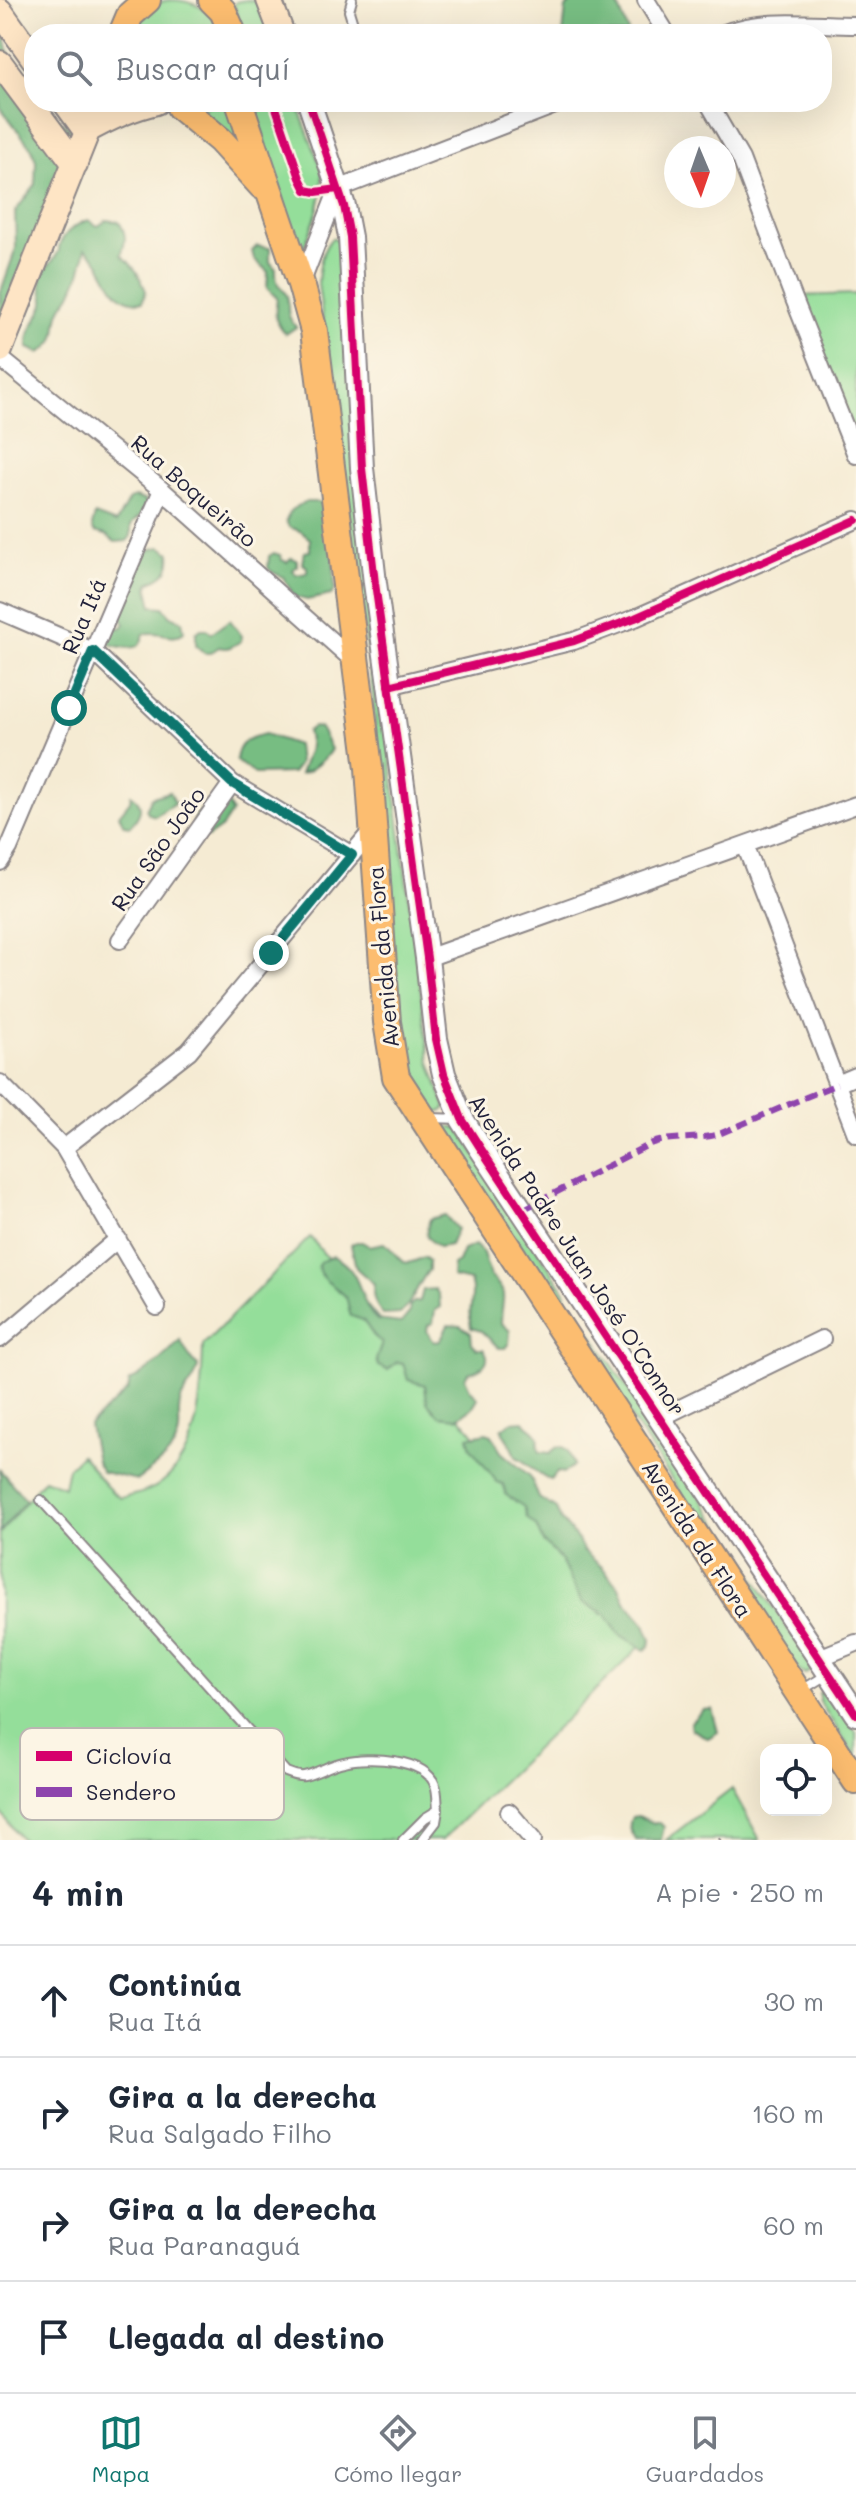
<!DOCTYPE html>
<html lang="es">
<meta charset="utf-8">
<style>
:root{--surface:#fff;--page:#f2f2f3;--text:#1f2937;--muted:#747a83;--line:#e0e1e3;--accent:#0f766e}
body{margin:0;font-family:Mali,sans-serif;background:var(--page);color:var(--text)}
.controls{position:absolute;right:24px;bottom:24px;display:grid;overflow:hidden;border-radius:16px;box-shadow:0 8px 32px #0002}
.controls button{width:72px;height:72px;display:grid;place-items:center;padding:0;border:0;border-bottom:2px solid var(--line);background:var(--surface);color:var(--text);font:40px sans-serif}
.compass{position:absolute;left:664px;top:136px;width:72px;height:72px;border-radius:50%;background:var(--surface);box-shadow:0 8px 32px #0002;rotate:178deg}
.stop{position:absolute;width:24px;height:24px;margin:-18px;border:6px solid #0f766e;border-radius:50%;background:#fff}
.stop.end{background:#0f766e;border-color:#fff;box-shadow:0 2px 8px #0008}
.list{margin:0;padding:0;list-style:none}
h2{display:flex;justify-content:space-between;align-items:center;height:104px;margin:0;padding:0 32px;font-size:34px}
h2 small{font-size:26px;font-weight:400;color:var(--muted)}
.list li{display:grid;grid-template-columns:52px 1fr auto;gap:24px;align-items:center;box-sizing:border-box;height:112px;padding:0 32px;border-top:2px solid var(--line)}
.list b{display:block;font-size:30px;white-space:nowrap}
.list p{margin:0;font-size:26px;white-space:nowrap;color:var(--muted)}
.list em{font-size:26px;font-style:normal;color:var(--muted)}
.icon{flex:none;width:44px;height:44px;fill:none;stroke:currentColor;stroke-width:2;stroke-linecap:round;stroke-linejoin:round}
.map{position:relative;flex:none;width:856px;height:1840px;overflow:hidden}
.search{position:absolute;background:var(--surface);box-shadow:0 8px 32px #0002;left:24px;right:24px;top:24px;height:88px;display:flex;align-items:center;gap:20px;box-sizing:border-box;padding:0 28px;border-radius:32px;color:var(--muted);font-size:30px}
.sheet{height:552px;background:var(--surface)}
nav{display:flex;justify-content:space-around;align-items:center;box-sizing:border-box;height:112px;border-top:2px solid var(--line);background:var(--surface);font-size:22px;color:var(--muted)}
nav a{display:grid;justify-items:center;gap:4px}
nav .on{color:var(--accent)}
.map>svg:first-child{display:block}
.green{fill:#94de9a;stroke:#5b806a;stroke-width:2}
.forest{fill:#77bd82;stroke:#4c705e;stroke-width:2}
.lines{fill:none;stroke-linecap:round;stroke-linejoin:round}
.service-casing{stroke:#8c8687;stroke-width:12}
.minor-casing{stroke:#8c8687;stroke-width:20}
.tertiary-casing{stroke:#8c8687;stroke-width:26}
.secondary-casing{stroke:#8c8687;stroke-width:28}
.primary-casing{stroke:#8c8687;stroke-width:30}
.path{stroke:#8c8687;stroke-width:3;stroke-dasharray:2 6;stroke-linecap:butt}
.service{stroke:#fff;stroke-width:8}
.minor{stroke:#fff;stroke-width:16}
.tertiary{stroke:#fff;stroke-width:22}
.secondary{stroke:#fee5c5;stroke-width:24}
.primary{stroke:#fcbd6f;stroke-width:26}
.quiet{stroke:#8e44ad;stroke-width:6;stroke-dasharray:12 6;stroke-linecap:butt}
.cycleway-casing{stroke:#fcf5e5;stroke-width:13}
.cycleway{stroke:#d6006c;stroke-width:8}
.route{stroke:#0f766e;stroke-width:10}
.labels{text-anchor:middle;stroke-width:6;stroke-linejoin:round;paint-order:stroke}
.street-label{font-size:22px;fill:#22223b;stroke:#fcf5e5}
.key{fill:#fcf5e5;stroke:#bbb6b2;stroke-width:2}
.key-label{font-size:22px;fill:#22223b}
</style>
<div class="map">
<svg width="856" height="1840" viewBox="0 0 856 1840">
<rect width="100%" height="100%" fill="#fcf5e5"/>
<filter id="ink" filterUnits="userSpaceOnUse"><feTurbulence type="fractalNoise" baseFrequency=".0125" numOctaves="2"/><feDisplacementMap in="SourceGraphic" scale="16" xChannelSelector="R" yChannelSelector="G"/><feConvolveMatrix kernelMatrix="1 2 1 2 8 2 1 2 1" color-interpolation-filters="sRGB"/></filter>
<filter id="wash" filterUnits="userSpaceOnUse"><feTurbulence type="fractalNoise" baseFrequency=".006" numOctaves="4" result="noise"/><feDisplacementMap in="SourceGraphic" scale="32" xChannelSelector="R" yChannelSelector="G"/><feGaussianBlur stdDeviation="1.8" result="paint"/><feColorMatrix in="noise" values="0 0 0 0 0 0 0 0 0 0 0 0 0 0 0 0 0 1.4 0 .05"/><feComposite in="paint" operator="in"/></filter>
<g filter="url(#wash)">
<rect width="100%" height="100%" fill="#f5ebd3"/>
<path class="green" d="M169,0C196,0 211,10 222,34H130L156,3Z
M247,0L260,2L268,26V34H243L234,5L236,2Z
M216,102H231L246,148L195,112Z
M253,102H296L322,170C325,196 313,227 302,251L297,249Z
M332,238L338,241L341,248L381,685L430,1062L446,1108L441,1112H435C413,1086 405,1058 398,1026L372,686L318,284C319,267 321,250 332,238Z
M856,294V437L799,296Z
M442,1125L459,1129L565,1292L564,1297L556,1301Z
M310,1237L646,1641L442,1840H22L0,1812V1533L44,1479L64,1487L68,1468L81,1455C95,1470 103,1487 120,1498C134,1495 150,1492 161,1483C200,1454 202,1390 203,1345Z
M576,1315L581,1318L811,1664L812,1670L805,1674L799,1671L570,1326L571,1319Z
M825,1690L830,1693L856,1732V1758L819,1701V1693Z
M732,1789L760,1840H666Z"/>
<path class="forest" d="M573,0H616L629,34H563L566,8Z
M0,29L4,32L12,66L34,102H44L56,117L74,131L0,346V294L16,248L15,212L35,185L36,161L32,149L0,107Z
M88,220L98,226L107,220L119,222C127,234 126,241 121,255C133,264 141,277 146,291L142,302C106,303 112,267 85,249C84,266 79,277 72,292C70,298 64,302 61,309C52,328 64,339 40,353L28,348C27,327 36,324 43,307C47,298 41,292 41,283C41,271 51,264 56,256C62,247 57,253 60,244C65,232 77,224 88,220Z
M257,246L270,248V262L276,269C276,287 278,282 286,294C292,304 282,311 296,327L286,334C273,323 275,313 277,298L267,288L268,272L254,259L252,251Z
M135,497L146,501C146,514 138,516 131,525V536L127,541L115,542L106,535L94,532L92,526L95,515L116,523L129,499Z
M305,502H320L331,508L335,590L331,595L307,600L295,597L283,577L272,572L268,568L269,556L274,553L280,555L282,560L287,562L291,558L297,560V566L293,570L296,575L307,573V567L302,563L304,552L310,551V539L300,531L289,527L286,521L291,510Z
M161,547L170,553C172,571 164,576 149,583L148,589L152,606L163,607L171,616L182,621L184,632C173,641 158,629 144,634C143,638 141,644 138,646C131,650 112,646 106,642L110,626L121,628L125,624C118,614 119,607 122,596L132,589C138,571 136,549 161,547Z
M230,620L242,636L241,641C233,646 228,650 219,647L210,653H204L196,645V633L201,629H207L211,633Z
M313,727L320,728L331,749C327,758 310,772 300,774L310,746L307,731Z
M265,734L297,745L299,764L292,773L255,774L236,761C237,743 249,737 265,734Z
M170,792L175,803L155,816L149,814L146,809L152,797Z
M131,795C146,804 140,816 130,826L124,825L119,815L130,801Z
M227,801L232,812L222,827L208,837L201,836L193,828C193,808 212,806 227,801Z
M445,1215L457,1229L450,1245L439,1247C423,1236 425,1235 430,1219Z
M356,1242H362L369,1246L384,1243C402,1256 397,1271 424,1257L429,1261V1270C417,1284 414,1301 400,1314L383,1315C375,1304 371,1297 374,1284L356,1268L351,1245Z
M475,1245L483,1253L490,1276C511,1295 501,1297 501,1323L510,1331L509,1343L505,1348H499L481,1331L471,1328C467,1312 476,1295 470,1281L452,1277L453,1265L458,1262L463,1250Z
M333,1256C366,1273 356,1300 377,1320L401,1323L410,1312L409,1306L414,1302L420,1301L423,1290L435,1289L439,1295L440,1307L435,1310L433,1323L428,1325L427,1331L434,1342L440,1341L448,1325L460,1326L471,1333L472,1344L477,1349H483C494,1361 481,1370 468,1373L465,1378L470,1389L478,1398L472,1408L457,1418L439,1416L427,1402L425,1385L408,1380L403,1363L397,1362L388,1370L378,1366L376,1360L382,1343L373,1335L363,1320L351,1316C348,1311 349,1301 345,1296C335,1285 320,1282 318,1265L322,1261Z
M180,1340L192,1361L198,1366C196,1381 187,1386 181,1400C177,1411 180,1421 179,1432C176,1455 154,1467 137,1480L102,1472L96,1461L89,1425L128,1390L130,1381C144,1375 170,1352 180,1340Z
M524,1421C527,1428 536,1429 538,1437C540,1443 536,1446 540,1452L550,1453L557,1447H563L568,1451L574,1465L564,1473L558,1472L550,1480C536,1475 530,1463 516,1457C514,1445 504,1439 502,1429L511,1422Z
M486,1433L492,1435L501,1452L530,1476L539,1498L556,1509L561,1520L578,1540L583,1551L602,1567L619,1587L625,1601L645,1624L651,1640L650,1646L645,1650L619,1634L605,1614L582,1602L560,1559L543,1542L536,1526L527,1518L524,1507L506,1495L503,1484L497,1482L471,1448L468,1437Z
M0,1470L26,1500L0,1533Z
M712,1709L718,1732L708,1738L691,1729L690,1723L703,1710Z
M638,1816L654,1823H660L664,1827L661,1840H636C631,1831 627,1826 632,1817Z"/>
</g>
<g filter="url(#ink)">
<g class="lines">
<defs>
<path id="service" d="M352,0L349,11L356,34
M431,1118L461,1119
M41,1500L286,1772C291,1774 298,1777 304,1776C316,1774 331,1764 344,1762C368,1756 425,1758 435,1785C438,1792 437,1803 438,1810
M802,1690L828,1674
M403,1840L425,1818L438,1810L436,1822L422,1840"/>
<path id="minor" d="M646,0L667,34
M722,34C764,17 811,25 856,25
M708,102L741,159L792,294L856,455
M301,284L338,189L563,102
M0,358L162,490L356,663
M0,611L93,651L232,783L352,855
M389,686L574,641L635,618L856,520
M745,845L856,1134
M0,862L9,848L162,490
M120,940L232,783
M427,958L856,805
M0,1083L64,1148L157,1307
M837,1084L856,1076
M64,1148L189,1051L373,829
M0,1339L118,1239
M660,1418L822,1339
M819,1658L856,1643
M509,1812L533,1840"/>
<path id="tertiary" d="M309,102L344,206L350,237L362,468L375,583L427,958L436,1039L444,1074L462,1119L481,1149L856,1714"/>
<path id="secondary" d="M269,0L282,34
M0,11L34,59
M0,63L75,164
M65,102L86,131
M86,131C109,118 130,108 156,102
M0,350L99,102"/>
<path id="primary" d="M212,0L223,11L233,34
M122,34L130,15L147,0
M239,102L301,284L314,331L369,768L387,1022L396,1077L856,1781
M180,107L220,140L262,186"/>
</defs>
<use href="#service" class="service-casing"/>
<use href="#minor" class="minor-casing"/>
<use href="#tertiary" class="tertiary-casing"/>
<use href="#secondary" class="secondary-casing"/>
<use href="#primary" class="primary-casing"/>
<path class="path" d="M719,1840L721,1838L723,1840"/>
<use href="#service" class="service"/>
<use href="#minor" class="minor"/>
<use href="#tertiary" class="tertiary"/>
<use href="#secondary" class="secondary"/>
<use href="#primary" class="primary"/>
<path class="quiet" d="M522,1210L650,1144C672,1135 696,1141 719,1134L837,1084"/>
<defs>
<path id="cycleway" d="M274,102L300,178L306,190L316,192L338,189
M309,102L344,206L350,237L362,468L375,583L427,958L436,1039L444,1074L462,1119L481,1149L856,1714
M389,686L574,641L635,618L856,520"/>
</defs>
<use href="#cycleway" class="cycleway-casing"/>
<use href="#cycleway" class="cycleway"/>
</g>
</g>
<g class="lines" filter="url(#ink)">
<path class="route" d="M69,708L93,651L232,783L352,855L271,953"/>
</g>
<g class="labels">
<g class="street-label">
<text transform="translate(194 491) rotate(41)" y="8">Rua Boqueirão</text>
<text transform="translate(84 616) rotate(-67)" y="8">Rua Itá</text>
<text transform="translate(158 849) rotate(-55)" y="8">Rua São João</text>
<text transform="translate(383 957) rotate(-95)" y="8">Avenida da Flora</text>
<text transform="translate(577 1255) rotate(57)" y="8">Avenida Padre Juan José O'Connor</text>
<text transform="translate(697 1539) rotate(57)" y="8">Avenida da Flora</text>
</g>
</g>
<rect x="20" y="1728" width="264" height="92" rx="12" class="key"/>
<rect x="36" y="1751" width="36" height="10" fill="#d6006c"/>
<rect x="36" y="1787" width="36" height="10" fill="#8e44ad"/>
<g class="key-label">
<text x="86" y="1764">Ciclovía</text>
<text x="86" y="1800">Sendero</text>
</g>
</svg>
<div class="controls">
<button><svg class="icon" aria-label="locate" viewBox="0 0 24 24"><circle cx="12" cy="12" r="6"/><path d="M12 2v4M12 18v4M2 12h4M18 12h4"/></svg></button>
</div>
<svg class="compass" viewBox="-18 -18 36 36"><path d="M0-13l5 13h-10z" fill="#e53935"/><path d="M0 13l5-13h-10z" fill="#747a83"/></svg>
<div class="stop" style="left:69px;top:708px"></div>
<div class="stop end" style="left:271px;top:953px"></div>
<div class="search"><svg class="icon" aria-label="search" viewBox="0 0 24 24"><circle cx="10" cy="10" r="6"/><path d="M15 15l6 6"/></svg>Buscar aquí</div>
</div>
<section class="sheet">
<h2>4 min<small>A pie · 250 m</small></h2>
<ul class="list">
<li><svg class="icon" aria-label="ahead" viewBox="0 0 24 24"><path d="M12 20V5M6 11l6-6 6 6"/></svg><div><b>Continúa</b><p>Rua Itá</p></div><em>30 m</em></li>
<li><svg class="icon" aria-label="right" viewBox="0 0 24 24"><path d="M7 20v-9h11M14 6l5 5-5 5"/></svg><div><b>Gira a la derecha</b><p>Rua Salgado Filho</p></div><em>160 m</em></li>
<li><svg class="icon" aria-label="right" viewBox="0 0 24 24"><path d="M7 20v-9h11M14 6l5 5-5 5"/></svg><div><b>Gira a la derecha</b><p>Rua Paranaguá</p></div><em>60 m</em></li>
<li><svg class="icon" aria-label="arrive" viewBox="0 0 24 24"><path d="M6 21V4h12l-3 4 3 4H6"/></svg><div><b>Llegada al destino</b></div></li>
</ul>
</section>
<nav>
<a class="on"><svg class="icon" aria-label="map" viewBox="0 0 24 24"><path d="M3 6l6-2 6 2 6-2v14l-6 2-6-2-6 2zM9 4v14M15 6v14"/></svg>Mapa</a>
<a><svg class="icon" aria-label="directions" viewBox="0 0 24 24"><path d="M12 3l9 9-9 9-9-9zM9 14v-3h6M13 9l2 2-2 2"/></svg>Cómo llegar</a>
<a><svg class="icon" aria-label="saved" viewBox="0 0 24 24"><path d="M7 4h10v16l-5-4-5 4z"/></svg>Guardados</a>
</nav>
